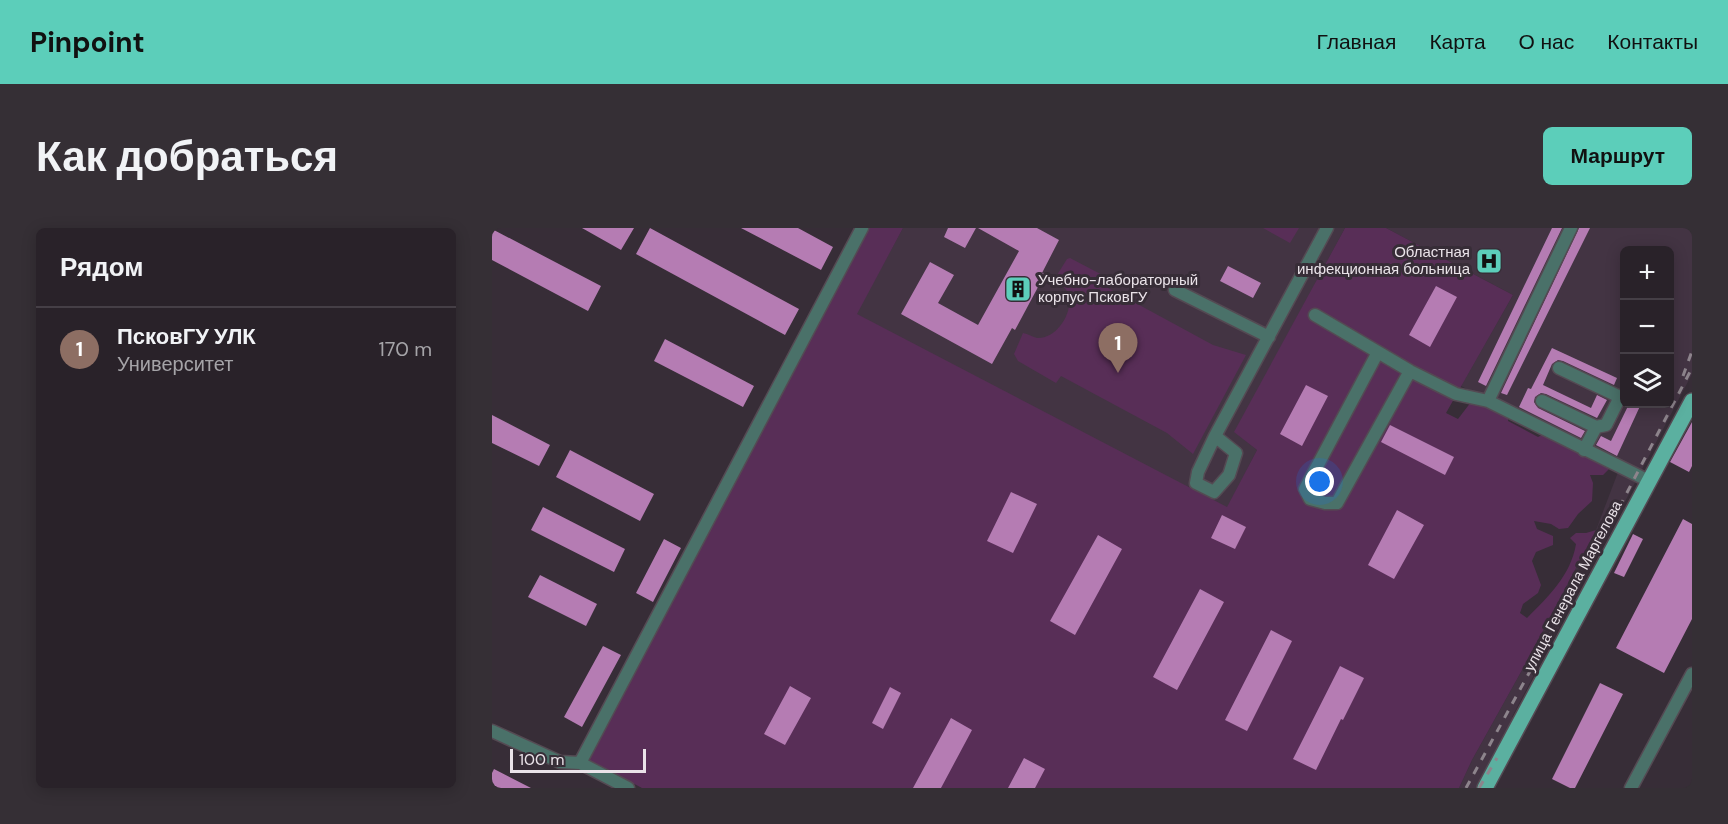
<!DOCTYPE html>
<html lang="ru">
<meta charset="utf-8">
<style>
:root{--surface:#292229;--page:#352f35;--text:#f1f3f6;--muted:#a5a4a8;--line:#453f46;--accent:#5cceba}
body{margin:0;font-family:"DM Sans",sans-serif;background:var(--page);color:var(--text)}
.controls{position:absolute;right:18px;top:18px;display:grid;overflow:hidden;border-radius:9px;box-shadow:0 3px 15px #0003}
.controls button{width:54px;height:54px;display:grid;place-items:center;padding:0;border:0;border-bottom:2px solid var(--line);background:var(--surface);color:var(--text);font:30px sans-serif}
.scale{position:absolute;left:18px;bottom:15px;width:136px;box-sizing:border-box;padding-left:6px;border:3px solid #eae3e9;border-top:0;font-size:16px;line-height:21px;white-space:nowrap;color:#eae3e9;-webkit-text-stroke:4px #372d37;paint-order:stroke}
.you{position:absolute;left:828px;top:254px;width:21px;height:21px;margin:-15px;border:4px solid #fff;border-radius:50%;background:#1a73e8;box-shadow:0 0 0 9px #1a73e833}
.badge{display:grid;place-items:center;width:39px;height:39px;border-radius:50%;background:var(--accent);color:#fff;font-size:20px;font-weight:700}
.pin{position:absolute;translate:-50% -50px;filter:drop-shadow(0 2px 3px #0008)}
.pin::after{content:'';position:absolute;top:32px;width:21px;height:18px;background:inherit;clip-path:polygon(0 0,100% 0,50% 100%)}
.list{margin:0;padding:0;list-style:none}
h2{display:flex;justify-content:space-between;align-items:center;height:78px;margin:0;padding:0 24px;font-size:26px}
h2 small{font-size:20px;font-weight:400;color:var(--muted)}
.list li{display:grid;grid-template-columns:39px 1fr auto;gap:18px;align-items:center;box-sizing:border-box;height:84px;padding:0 24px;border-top:2px solid var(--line)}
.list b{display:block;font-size:22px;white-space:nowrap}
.list p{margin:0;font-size:20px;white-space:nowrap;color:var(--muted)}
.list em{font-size:20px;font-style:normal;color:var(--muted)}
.icon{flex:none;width:33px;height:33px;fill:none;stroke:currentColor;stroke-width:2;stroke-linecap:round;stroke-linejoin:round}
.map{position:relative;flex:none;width:1200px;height:560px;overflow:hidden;border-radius:9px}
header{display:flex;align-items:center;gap:36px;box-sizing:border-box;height:84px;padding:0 30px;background:var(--accent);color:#111}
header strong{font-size:28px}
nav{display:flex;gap:33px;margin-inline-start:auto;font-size:21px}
.intro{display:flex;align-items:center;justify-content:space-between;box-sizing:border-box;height:144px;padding:0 36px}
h1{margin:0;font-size:42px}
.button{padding:15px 27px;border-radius:9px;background:var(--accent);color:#111;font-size:21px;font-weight:700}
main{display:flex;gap:36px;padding:0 36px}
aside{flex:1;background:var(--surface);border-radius:9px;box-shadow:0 3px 15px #0003}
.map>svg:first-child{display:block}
.built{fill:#433443;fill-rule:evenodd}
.green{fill:#582e57}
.building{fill:#b57cb3}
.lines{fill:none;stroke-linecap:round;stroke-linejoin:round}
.minor-casing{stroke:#544a53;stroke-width:15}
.major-casing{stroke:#544a53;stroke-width:18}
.minor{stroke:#4a7169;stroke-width:12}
.major{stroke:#5bb0a0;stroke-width:15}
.rail{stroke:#8d848c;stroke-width:3;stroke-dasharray:8 8;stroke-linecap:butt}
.labels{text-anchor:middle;stroke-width:6;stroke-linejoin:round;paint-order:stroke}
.poi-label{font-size:15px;fill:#eae3e9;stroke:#372d37;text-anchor:end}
.street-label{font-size:15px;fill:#eae3e9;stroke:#372d37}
</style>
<header>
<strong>Pinpoint</strong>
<nav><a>Главная</a><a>Карта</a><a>О нас</a><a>Контакты</a></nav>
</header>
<div class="intro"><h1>Как добраться</h1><a class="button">Маршрут</a></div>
<main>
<aside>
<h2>Рядом<small></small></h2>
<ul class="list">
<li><span class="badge" style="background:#8d6e63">1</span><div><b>ПсковГУ УЛК</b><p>Университет</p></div><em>170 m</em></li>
</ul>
</aside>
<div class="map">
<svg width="1200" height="560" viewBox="0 0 1200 560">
<rect width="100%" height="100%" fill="#372d37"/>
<path class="built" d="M411,0H853L743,204L765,222L735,280L364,86Z
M894,0H1200V146L1021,487L1020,489L1026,492L991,560H967L980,532L1034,435L1104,302L1128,239L969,158L1021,67ZM1132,22H1178V176H1132Z"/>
<path class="green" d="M376,0H411L365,86L735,279L765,222L742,204L853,0H894L1021,67L954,185L966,191L979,174L996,175L1016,186V193L1046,209L1052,206L1117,241L1111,247H1098L1101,255L1100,273L1086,286L1076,300L1067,301L1059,296L1042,293L1045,301L1061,308V317L1044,324L1040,333L1049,357L1046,365L1031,376L1028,385L1035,390C1056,369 1079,347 1084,316L1078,310L1084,305H1094L1104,302L1034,435L980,532L967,560H150L97,532Z
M771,0H807L798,15Z
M578,30L620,52L616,60L721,117L754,127L701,226L675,205L569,148L564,155L526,133L522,126L531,105C536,106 541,109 545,110C564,111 580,87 577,69C576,61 569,55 562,52L575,31Z"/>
<path class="building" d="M90,0H142L129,22Z
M158,0L307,81L293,107L144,26Z
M249,0H306L341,19L329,42Z
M456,0H484L473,20L452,9Z
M486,0H545L567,12L550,45L553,46L523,102L520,100L500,136L409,86L438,34L462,47L446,75L486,97L527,23Z
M1060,0H1070L994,158L986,154Z
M1087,0H1098L1015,167L1009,165Z
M0,1L109,58L96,83L0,32Z
M736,38L769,55L761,70L728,53Z
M944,58L965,69L938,119L917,107Z
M173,111L262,158L251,179L162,133Z
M1060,120L1125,150L1122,157L1071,133L1066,132L1060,136L1051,157L1099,180L1105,167L1115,172L1105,190L1054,166L1049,165L1043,169L1042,174L1046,180L1093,203L1089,210L1027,179L1036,160L1039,161Z
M814,157L836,168L810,218L788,206Z
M1137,176H1149L1125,228L1104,217L1109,208L1119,213Z
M0,187L58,217L47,238L0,215Z
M1200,194V238L1197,244L1178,234Z
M898,197L962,229L953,247L889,214Z
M78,222L162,266L148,293L64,249Z
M519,264L545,276L521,325L495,313Z
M51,279L133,321L122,344L39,302Z
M905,282L932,297L902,351L876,337Z
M730,287L754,299L743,321L719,310Z
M1191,291L1200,296V391L1172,445L1124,420Z
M1141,306L1151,311L1132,349L1122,345Z
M606,307L630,321L583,407L558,393Z
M172,311L189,320L161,374L144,365Z
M48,347L105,376L94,398L36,369Z
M708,361L732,374L685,462L661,449Z
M779,402L800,413L755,503L733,492Z
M111,418L129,427L90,499L72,489Z
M848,438L872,450L851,492L849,491L824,542L801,531Z
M1108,455L1131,466L1083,560H1078L1060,551Z
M298,458L319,470L293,517L272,506Z
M398,459L409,465L391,501L380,495Z
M459,490L480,502L449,560H421Z
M532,530L553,541L543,560H516Z
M2,541L39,560H0V545Z"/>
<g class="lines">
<defs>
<path id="minor" d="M1079,0L996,173L1157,253
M683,62L777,109
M823,87L918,143L964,166L996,173
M886,124L813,261L818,271L833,275H845L918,143
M1067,140L1128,169L1114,197L1104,199L1092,222
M1050,173L1104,199
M723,208L744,225L737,247L722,264L704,255L706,244L723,208L835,0
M0,503L68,534L88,535
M136,560L88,535L370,0
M1139,560L1200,446"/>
<path id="major" d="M993,560L1200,173"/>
</defs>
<use href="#minor" class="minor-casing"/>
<use href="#major" class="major-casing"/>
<use href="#minor" class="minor"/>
<use href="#major" class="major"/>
<path class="rail" d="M1191,148L1200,123
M974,560L1116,301L1200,140
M987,560L1005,530"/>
</g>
<defs>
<symbol id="hospital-square" viewBox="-11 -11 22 22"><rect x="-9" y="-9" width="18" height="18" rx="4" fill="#5cceba" stroke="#372d37"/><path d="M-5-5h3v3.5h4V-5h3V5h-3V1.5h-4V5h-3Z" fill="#111"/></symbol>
<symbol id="building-square" viewBox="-11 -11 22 22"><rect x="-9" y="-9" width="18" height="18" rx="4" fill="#5cceba" stroke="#372d37"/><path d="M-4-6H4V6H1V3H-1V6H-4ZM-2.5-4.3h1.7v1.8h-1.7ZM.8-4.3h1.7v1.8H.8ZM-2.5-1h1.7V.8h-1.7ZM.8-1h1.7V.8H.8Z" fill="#111"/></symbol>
</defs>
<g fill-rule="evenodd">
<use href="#hospital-square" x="982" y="18" width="30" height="30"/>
<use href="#building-square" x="511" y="46" width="30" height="30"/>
</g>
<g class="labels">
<g class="poi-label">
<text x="978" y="29">Областная<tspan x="978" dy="17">инфекционная больница</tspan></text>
<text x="546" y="57" text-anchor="start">Учебно-лабораторный<tspan x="546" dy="17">корпус ПсковГУ</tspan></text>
</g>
<g class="street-label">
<text transform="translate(1081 358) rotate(-62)" y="5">улица Генерала Маргелова</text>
</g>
</g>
</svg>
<div class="controls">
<button>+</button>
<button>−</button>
<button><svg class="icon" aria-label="layers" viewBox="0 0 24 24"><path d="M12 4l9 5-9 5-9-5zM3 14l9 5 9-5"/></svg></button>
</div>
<div class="scale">100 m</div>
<div class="you"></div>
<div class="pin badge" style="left:626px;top:145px;background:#8d6e63">1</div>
</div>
</main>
